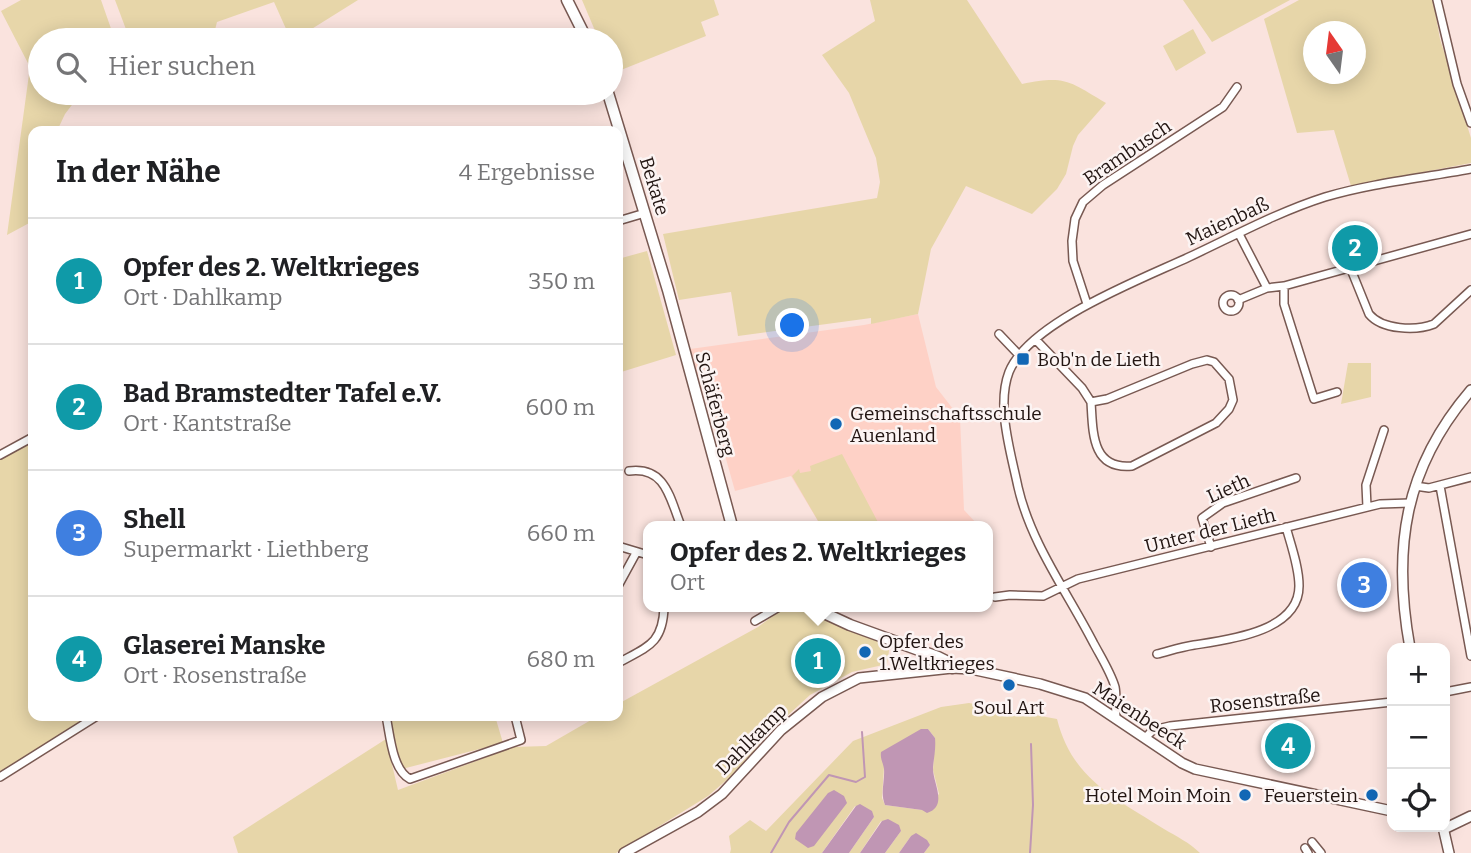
<!DOCTYPE html>
<html lang="de">
<meta charset="utf-8">
<style>
:root{--surface:#fff;--page:#f6f6f6;--text:#202124;--muted:#757577;--line:#e0e0e0;--accent:#1267b5}
body{margin:0;font-family:Bitter,serif;background:var(--page);color:var(--text)}
.controls{position:absolute;right:21px;bottom:21px;display:grid;overflow:hidden;border-radius:14px;box-shadow:0 4px 18px #0003}
.controls button{width:63px;height:63px;display:grid;place-items:center;padding:0;border:0;border-bottom:2px solid var(--line);background:var(--surface);color:var(--text);font:35px sans-serif}
.compass{position:absolute;left:1303px;top:21px;width:63px;height:63px;border-radius:50%;background:var(--surface);box-shadow:0 4px 18px #0003;rotate:346deg}
.you{position:absolute;left:793px;top:326px;width:24px;height:24px;margin:-18px;border:5px solid #fff;border-radius:50%;background:#1a73e8;box-shadow:0 0 0 10px #1a73e833}
.badge{display:grid;place-items:center;width:46px;height:46px;border-radius:50%;background:var(--accent);color:#fff;font-size:23px;font-weight:700}
.pin{position:absolute;translate:-50% -50%;border:4px solid #fff;box-shadow:0 2px 7px #0006}
.popup{position:absolute;left:643px;top:521px;width:350px;height:91px;box-sizing:border-box;display:grid;place-content:center;border-radius:14px;background:var(--surface);filter:drop-shadow(0 2px 5px #0005);font-size:23px;white-space:nowrap;color:var(--muted)}
.popup b{font-size:26px;color:var(--text)}
.popup::after{content:'';position:absolute;left:50%;top:100%;margin-left:-14px;border:14px solid transparent;border-top-color:var(--surface)}
.list{margin:0;padding:0;list-style:none}
h2{display:flex;justify-content:space-between;align-items:center;height:91px;margin:0;padding:0 28px;font-size:30px}
h2 small{font-size:23px;font-weight:400;color:var(--muted)}
.list li{display:grid;grid-template-columns:46px 1fr auto;gap:21px;align-items:center;box-sizing:border-box;height:126px;padding:0 28px;border-top:2px solid var(--line)}
.list b{display:block;font-size:26px;white-space:nowrap}
.list p{margin:0;font-size:23px;white-space:nowrap;color:var(--muted)}
.list em{font-size:23px;font-style:normal;color:var(--muted)}
.icon{flex:none;width:38px;height:38px;fill:none;stroke:currentColor;stroke-width:2;stroke-linecap:round;stroke-linejoin:round}
.map{position:relative;flex:none;width:1471px;height:853px;overflow:hidden}
.search{position:absolute;background:var(--surface);box-shadow:0 4px 18px #0003;left:28px;top:28px;width:595px;height:77px;display:flex;align-items:center;gap:18px;box-sizing:border-box;padding:0 24px;border-radius:38px;color:var(--muted);font-size:26px}
.panel{position:absolute;background:var(--surface);box-shadow:0 4px 18px #0003;left:28px;top:126px;width:595px;height:595px;border-radius:14px}
.map>svg:first-child{display:block}
.built{fill:#fed1c6}
.green{fill:#e7d6a9;fill-rule:evenodd}
.water{fill:#c096b4}
.lines{fill:none;stroke-linecap:round;stroke-linejoin:round}
.stream{stroke:#c096b4;stroke-width:2}
.minor-casing{stroke:#785952;stroke-width:10}
.tertiary-casing{stroke:#785952;stroke-width:12}
.secondary-casing{stroke:#785952;stroke-width:13}
.minor{stroke:#fff;stroke-width:7}
.tertiary{stroke:#fff;stroke-width:9}
.secondary{stroke:#fff;stroke-width:10}
.poi-dot{fill:#1267b5;stroke:#fcf4f3;stroke-width:2.5}
.labels{text-anchor:middle;stroke-width:5;stroke-linejoin:round;paint-order:stroke}
.street-label{font-size:19px;fill:#221512;stroke:#fcf4f3}
.poi-label{font-size:19px;fill:#221512;stroke:#fcf4f3;text-anchor:start}
</style>
<div class="map">
<svg width="1471" height="853" viewBox="0 0 1471 853">
<rect width="100%" height="100%" fill="#fae3de"/>
<path class="built" d="M918,314L936,387L960,418L964,510L979,526H821L791,476L735,491L719,434L714,429L690,349L864,325Z"/>
<path class="green" d="M21,0H101L115,40H40V93H81L65,114L57,131H33V221L7,235L30,67L1,11Z
M115,0H358L294,40H291L274,2L217,22L213,38L210,40H130Z
M582,0H714L719,15L701,22L706,36L611,74V40H599Z
M870,0H967L1022,84C1065,75 1069,81 1106,103L1078,135L1073,146L1066,174L1057,189L1032,214L966,186L931,249L918,314L871,324V318L738,336L731,292L679,300L663,234L877,198L880,182L876,158L849,93L822,55L875,21Z
M1183,0H1290L1212,42Z
M1299,0H1433L1440,39L1471,138V163L1351,186L1334,130L1297,133L1264,19ZM1314,32H1356V74H1314Z
M1193,29L1206,53L1176,71L1163,46Z
M647,251L676,355L618,373V259Z
M1348,363H1371V397L1341,404Z
M33,441V716H89L0,774V460Z
M842,454L880,526H821L792,476L799,469L800,473L811,471L810,466Z
M785,607H803L848,630L890,644L887,664L852,672L810,695L775,727L729,778L708,796L616,853H238L233,837L386,739L398,790L514,747L546,746L598,716H618V704L758,627Z
M969,703L1057,719C1072,779 1115,798 1164,829C1176,836 1190,843 1200,853H924L930,845L911,836L899,853H885L901,831L881,821L860,853H849L874,817L855,806L822,853H730L731,849L729,836L750,820L766,831L853,741L941,707ZM928,729L935,738L933,770L939,794L922,810L885,805L882,798L884,767Z
M389,716H495L503,743L402,769Z"/>
<path class="water" d="M921,729H928L935,738C936,748 934,757 933,767C932,782 949,806 927,813L922,810L885,805C880,793 885,781 884,769C883,762 880,759 881,752Z
M834,790L844,796L847,803L814,846L808,848L795,839L796,833L828,793Z
M860,804L872,811L874,817L849,853H822L856,806Z
M888,819L899,825L901,831L885,853H860L882,821Z
M916,833L927,840L930,845L924,853H899L911,836Z"/>
<g class="lines">
<path class="stream" d="M771,853L789,822L829,775L856,782L865,777L862,732
M1030,853L1033,805L1031,744"/>
<defs>
<path id="minor" d="M1437,0L1457,84L1471,123
M618,221L645,213
M1239,234L1267,288L1284,286L1471,234
M1350,267L1369,314C1382,330 1416,331 1434,324L1471,290
M1284,286V304L1314,399L1337,392
M1223 303a8 8 0 1 1 16 0a8 8 0 1 1-16 0Z
M1238,300L1267,288
M1087,304L1073,261L1072,241L1075,219L1083,202L1103,185L1223,107L1237,87
M999,334L1020,356
M1036,340L1082,388L1091,402
M1207,360L1214,362L1229,379L1233,400L1229,409L1216,423L1132,466C1091,470 1093,431 1091,402L1107,399L1192,364Z
M0,455L33,437
M629,471C666,466 670,499 681,526
M1415,486L1429,488L1471,477
M1440,486L1471,656
M1367,507L1366,485L1384,430
M618,546L648,555
M1211,547L1202,518L1223,503L1296,478
M618,586L636,553
M995,597L1010,595L1043,596L1078,579L1380,504L1410,503
M755,621L779,607
M1157,654C1169,651 1181,647 1194,645C1227,640 1299,632 1299,586C1299,567 1291,545 1286,527
M618,663C647,647 663,644 664,607
M1445,692L1471,687
M386,716C390,734 392,770 410,779L521,740L515,716
M1116,719C1115,708 1117,698 1115,687C1111,673 1101,657 1094,644C1068,593 1031,544 1018,487C1011,453 996,406 1009,372C1029,322 1142,279 1189,257C1234,236 1278,212 1325,197C1372,183 1423,178 1471,169
M1145,738L1153,730L1170,726L1392,702
M0,777L97,716
M1312,842L1321,853
M1305,848L1308,853"/>
<path id="tertiary" d="M1410,648C1392,549 1404,468 1471,390
M1443,827L1449,853
M1444,829L1471,816
M624,853L698,812L722,794L781,730L822,697L859,678L952,668L971,669L1040,684L1085,698L1182,763L1195,769L1392,811"/>
<path id="secondary" d="M567,0L587,40
M608,93L668,290L732,526
M811,607L850,625L938,657L948,662L952,668"/>
</defs>
<use href="#minor" class="minor-casing"/>
<use href="#tertiary" class="tertiary-casing"/>
<use href="#secondary" class="secondary-casing"/>
<use href="#minor" class="minor"/>
<use href="#tertiary" class="tertiary"/>
<use href="#secondary" class="secondary"/>
</g>
<g class="poi-dot">
<rect x="1016" y="352" width="14" height="14" rx="3.5"/>
<circle cx="836" cy="424" r="7"/>
<circle cx="865" cy="652" r="7"/>
<circle cx="1009" cy="685" r="7"/>
<circle cx="1245" cy="795" r="7"/>
<circle cx="1372" cy="795" r="7"/>
</g>
<g class="labels">
<g class="street-label">
<text transform="translate(1127 152) rotate(-34)" y="7">Brambusch</text>
<text transform="translate(655 186) rotate(73)" y="7">Bekate</text>
<text transform="translate(1227 221) rotate(-25)" y="7">Maienbaß</text>
<text transform="translate(716 404) rotate(75)" y="7">Schäferberg</text>
<text transform="translate(1228 488) rotate(-24)" y="7">Lieth</text>
<text transform="translate(1210 530) rotate(-14)" y="7">Unter der Lieth</text>
<text transform="translate(1265 700) rotate(-6)" y="7">Rosenstraße</text>
<text transform="translate(1140 715) rotate(33)" y="7">Maienbeeck</text>
<text transform="translate(751 739) rotate(-45)" y="7">Dahlkamp</text>
</g>
<g class="poi-label">
<text x="1037" y="366">Bob'n de Lieth</text>
<text x="850" y="420">Gemeinschaftsschule<tspan x="850" dy="22">Auenland</tspan></text>
<text x="879" y="648">Opfer des<tspan x="879" dy="22">1.Weltkrieges</tspan></text>
<text x="1009" y="714" text-anchor="middle">Soul Art</text>
<text x="1231" y="802" text-anchor="end">Hotel Moin Moin</text>
<text x="1358" y="802" text-anchor="end">Feuerstein</text>
</g>
</g>
</svg>
<div class="controls">
<button>+</button>
<button>−</button>
<button><svg class="icon" aria-label="locate" viewBox="0 0 24 24"><circle cx="12" cy="12" r="6"/><path d="M12 2v4M12 18v4M2 12h4M18 12h4"/></svg></button>
</div>
<svg class="compass" viewBox="-18 -18 36 36"><path d="M0-13l5 13h-10z" fill="#e53935"/><path d="M0 13l5-13h-10z" fill="#757577"/></svg>
<div class="you"></div>
<div class="pin badge" style="left:818px;top:661px;background:#0f9aa8">1</div>
<div class="popup"><b>Opfer des 2. Weltkrieges</b>Ort</div>
<div class="pin badge" style="left:1355px;top:248px;background:#0f9aa8">2</div>
<div class="pin badge" style="left:1364px;top:585px;background:#3f7fe0">3</div>
<div class="pin badge" style="left:1288px;top:746px;background:#0f9aa8">4</div>
<div class="search"><svg class="icon" aria-label="search" viewBox="0 0 24 24"><circle cx="10" cy="10" r="6"/><path d="M15 15l6 6"/></svg>Hier suchen</div>
<section class="panel">
<h2>In der Nähe<small>4 Ergebnisse</small></h2>
<ul class="list">
<li><span class="badge" style="background:#0f9aa8">1</span><div><b>Opfer des 2. Weltkrieges</b><p>Ort · Dahlkamp</p></div><em>350 m</em></li>
<li><span class="badge" style="background:#0f9aa8">2</span><div><b>Bad Bramstedter Tafel e.V.</b><p>Ort · Kantstraße</p></div><em>600 m</em></li>
<li><span class="badge" style="background:#3f7fe0">3</span><div><b>Shell</b><p>Supermarkt · Liethberg</p></div><em>660 m</em></li>
<li><span class="badge" style="background:#0f9aa8">4</span><div><b>Glaserei Manske</b><p>Ort · Rosenstraße</p></div><em>680 m</em></li>
</ul>
</section>
</div>
